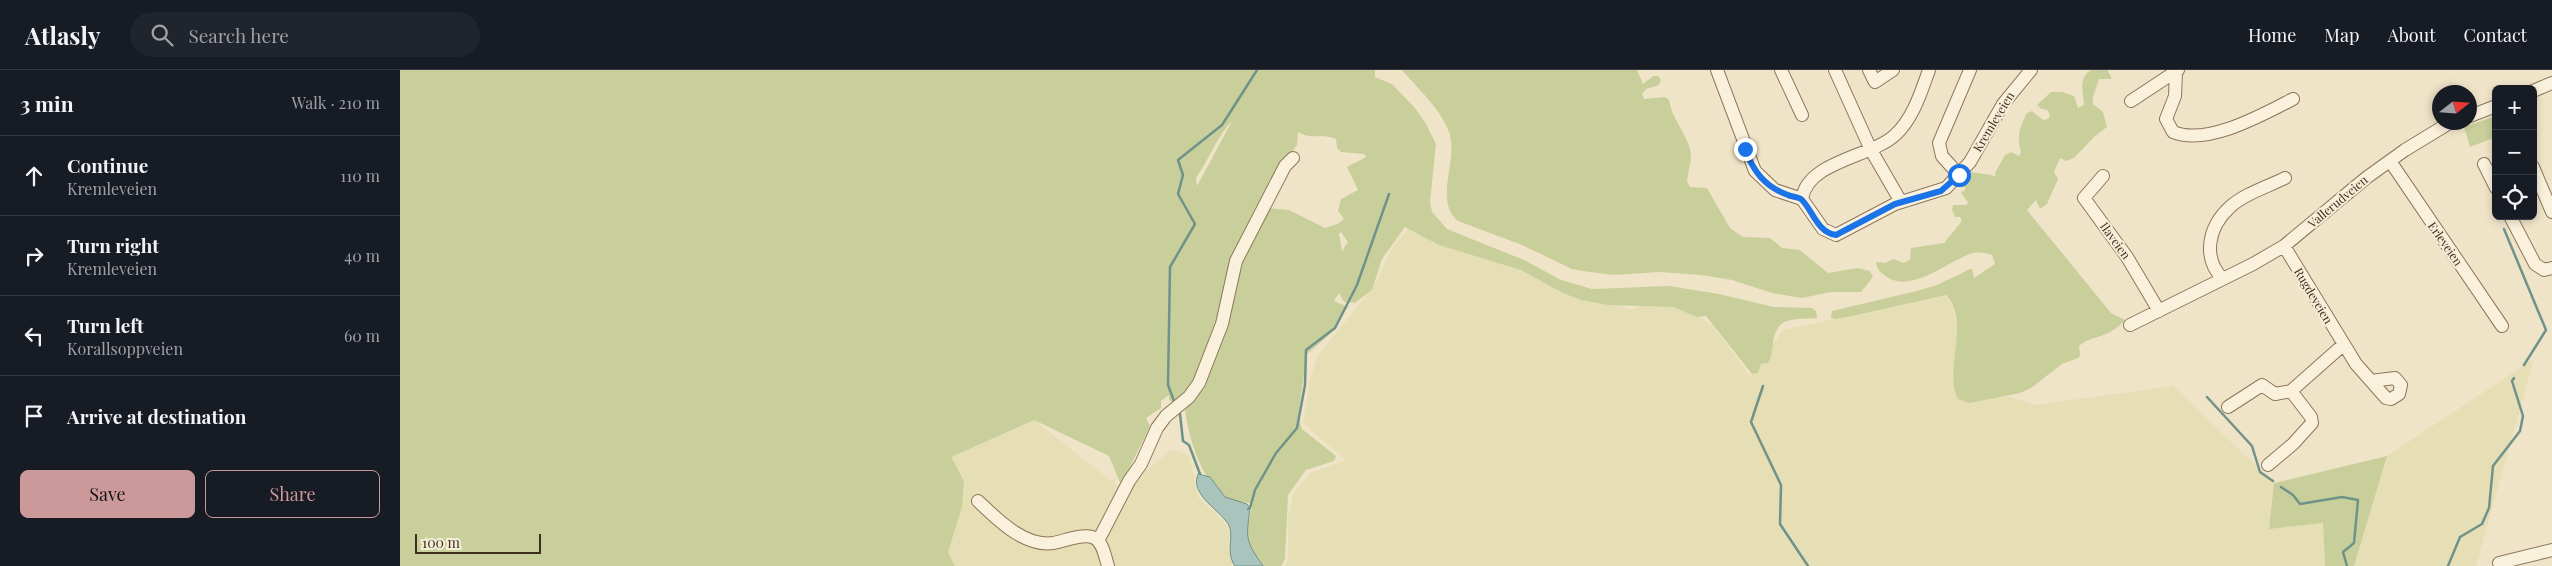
<!DOCTYPE html>
<meta charset="utf-8">
<style>
:root{--surface:#171b24;--page:#20242c;--text:#f1f3f6;--muted:#9ea1a6;--line:#363941;--accent:#cc999b}
body{margin:0;font-family:"Playfair Display",serif;background:var(--page);color:var(--text)}
.controls{position:absolute;right:15px;top:15px;display:grid;overflow:hidden;border-radius:8px;box-shadow:0 2px 8px #0003}
.controls button{width:45px;height:45px;display:grid;place-items:center;padding:0;border:0;border-bottom:1px solid var(--line);background:var(--surface);color:var(--text);font:25px sans-serif}
.compass{position:absolute;left:2032px;top:15px;width:45px;height:45px;border-radius:50%;background:var(--surface);box-shadow:0 2px 8px #0003;rotate:73deg}
.scale{position:absolute;left:15px;bottom:12px;width:126px;box-sizing:border-box;padding-left:5px;border:2px solid #3d2e20;border-top:0;font-size:14px;line-height:18px;white-space:nowrap;color:#3d2e20;-webkit-text-stroke:4px #f7eed8;paint-order:stroke}
.stop{position:absolute;width:15px;height:15px;margin:-11px;border:4px solid #1a73e8;border-radius:50%;background:#fff}
.stop.end{background:#1a73e8;border-color:#fff;box-shadow:0 1px 5px #0008}
.list{margin:0;padding:0;list-style:none}
h2{display:flex;justify-content:space-between;align-items:center;height:65px;margin:0;padding:0 20px;font-size:21px}
h2 small{font-size:16px;font-weight:400;color:var(--muted)}
.list li{display:grid;grid-template-columns:32px 1fr auto;gap:15px;align-items:center;box-sizing:border-box;height:80px;padding:0 20px;border-top:1px solid var(--line)}
.list b{display:block;font-size:19px;white-space:nowrap}
.list p{margin:0;font-size:16px;white-space:nowrap;color:var(--muted)}
.list em{font-size:16px;font-style:normal;color:var(--muted)}
.actions{display:flex;gap:10px;padding:15px 20px}
.actions a{flex:1;padding:11px 0;border:1px solid var(--accent);border-radius:8px;text-align:center;font-size:18px;color:var(--accent)}
.actions .main{background:var(--accent);color:#111}
.icon{flex:none;width:28px;height:28px;fill:none;stroke:currentColor;stroke-width:2;stroke-linecap:round;stroke-linejoin:round}
.map{position:relative;flex:none;width:2152px;height:496px;overflow:hidden}
header{display:flex;align-items:center;gap:30px;box-sizing:border-box;height:70px;padding:0 25px;background:var(--surface);border-bottom:1px solid var(--line)}
header strong{font-size:24px}
nav{display:flex;gap:28px;margin-inline-start:auto;font-size:18px}
.search{width:350px;height:45px;background:var(--page);display:flex;align-items:center;gap:12px;box-sizing:border-box;padding:0 18px;border-radius:28px;color:var(--muted);font-size:19px}
main{display:flex}
aside{flex:1;background:var(--surface)}
.map>svg:first-child{display:block}
.farmland{fill:#e6deb5}
.green{fill:#c9cf9b;fill-rule:evenodd}
.water{fill:#a9c4bc;stroke:#6f938a}
.lines{fill:none;stroke-linecap:round;stroke-linejoin:round}
.stream{stroke:#6f938a;stroke-width:2.5}
.minor-casing{stroke:#8d765c;stroke-width:14}
.minor{stroke:#faf1dc;stroke-width:12}
.route{stroke:#1a73e8;stroke-width:6}
.labels{text-anchor:middle;stroke-width:4;stroke-linejoin:round;paint-order:stroke}
.street-label{font-size:12px;fill:#3d2e20;stroke:#f7eed8}
</style>
<header>
<strong>Atlasly</strong>
<div class="search"><svg class="icon" aria-label="search" viewBox="0 0 24 24"><circle cx="10" cy="10" r="6"/><path d="M15 15l6 6"/></svg>Search here</div>
<nav><a>Home</a><a>Map</a><a>About</a><a>Contact</a></nav>
</header>
<main>
<aside>
<h2>3 min<small>Walk · 210 m</small></h2>
<ul class="list">
<li><svg class="icon" aria-label="ahead" viewBox="0 0 24 24"><path d="M12 20V5M6 11l6-6 6 6"/></svg><div><b>Continue</b><p>Kremleveien</p></div><em>110 m</em></li>
<li><svg class="icon" aria-label="right" viewBox="0 0 24 24"><path d="M7 20v-9h11M14 6l5 5-5 5"/></svg><div><b>Turn right</b><p>Kremleveien</p></div><em>40 m</em></li>
<li><svg class="icon" aria-label="left" viewBox="0 0 24 24"><path d="M17 20v-9H6M10 6l-5 5 5 5"/></svg><div><b>Turn left</b><p>Korallsoppveien</p></div><em>60 m</em></li>
<li><svg class="icon" aria-label="arrive" viewBox="0 0 24 24"><path d="M6 21V4h12l-3 4 3 4H6"/></svg><div><b>Arrive at destination</b></div></li>
</ul>
<div class="actions"><a class="main">Save</a><a>Share</a></div>
</aside>
<div class="map">
<svg width="2152" height="496" viewBox="0 0 2152 496">
<rect width="100%" height="100%" fill="#f0e4c8"/>
<path class="farmland" d="M1008,159L1045,176L1127,200L1230,240L1249,232L1287,239L1312,255L1350,306L1383,260L1545,225L1553,237L1557,263L1553,312L1570,333L1607,326L1635,335L1773,316L1874,413L1869,459L1923,453L1925,496H885L888,489V447L893,424L911,403L946,390L903,353L910,310L918,285L974,217L992,178Z
M2134,289L2076,496H1954L1987,386Z
M634,350L710,410L716,409L715,414L727,423L745,402L771,380L789,385L798,427L823,451L832,468L838,496H555L548,482L562,437L550,387Z"/>
<path class="green" d="M0,0H975V7L992,14L1015,38L1026,54L1036,74L1030,132L1032,142L1047,159L1124,190L1161,210L1192,219L1269,216L1319,224L1374,237L1412,238L1416,241L1417,248C1394,250 1376,245 1373,274C1372,281 1372,287 1368,293L1361,294L1358,303L1352,304L1306,246L1297,247L1273,237L1209,235L1181,230L1163,223L1121,200L1039,175L1005,157L982,189L972,220L955,233L944,232L939,223L934,231L948,237L928,266L907,284L898,347L902,359L936,386L934,391L906,400L888,425L885,489L881,496H858L844,469L852,437L850,433C843,432 832,432 827,428C800,409 789,369 785,339L769,330V325L761,331V338L746,348L750,356L721,415L709,386L634,350L551,387L564,411L562,437L548,482L555,496H0ZM832,51L797,116L796,108C809,90 817,66 832,51ZM898,62C910,70 924,63 936,69L937,78L941,82L964,84L966,87L947,97L958,120L941,129L938,141L944,149L937,154L925,158L889,140L866,138L882,97L897,75ZM941,162L948,172L942,181L939,164Z
M1002,0H1237L1243,14L1253,6H1258L1261,10L1259,15L1246,19L1242,24L1244,29L1265,27L1269,30C1272,49 1285,61 1290,79C1293,90 1288,99 1287,111L1290,117L1307,118L1330,158L1343,167L1370,168L1382,178L1400,180L1428,203L1457,198L1470,201L1473,207L1461,222H1431L1402,228L1372,223L1332,210L1301,205L1259,202L1213,205L1183,201L1172,199L1122,175L1058,151C1033,130 1059,90 1049,62C1040,38 1018,19 1002,0Z
M1691,0H1707L1711,6V9H1699L1693,27V34L1703,42L1707,57L1695,66L1674,88L1666,91L1660,88L1654,102L1658,109L1647,134L1640,139L1636,130L1627,140L1711,243L1725,250C1707,270 1693,264 1679,276L1680,286L1678,288L1662,294L1631,318L1620,323L1570,333L1558,329C1543,301 1571,251 1546,225L1447,247L1434,249L1431,247L1432,241L1517,221L1537,215L1570,199H1572L1574,208L1595,194L1592,185C1586,183 1579,182 1573,183C1549,190 1512,224 1487,207C1481,203 1477,200 1476,192L1485,193L1493,189L1504,193L1510,190L1511,178L1544,173L1562,151L1560,147H1555L1552,140L1553,135H1567L1568,132L1561,123L1566,119L1562,114L1572,102L1596,106L1595,103L1605,85L1611,82L1619,86L1621,82C1616,67 1620,57 1627,43L1632,41L1643,50L1648,49L1650,45L1647,40L1641,39L1637,35L1651,22H1662L1674,26L1678,38L1684,35C1683,22 1678,8 1691,0Z
M2096,46V67L2070,77L2064,57Z
M1987,386L1954,496H1925L1923,453L1869,459L1874,413Z"/>
<path class="water" d="M799,402L802,405L810,407L825,427L847,434L850,438C846,469 845,470 863,496H835C824,480 837,464 826,451C816,438 788,422 799,402Z"/>
<g class="lines">
<path class="stream" d="M2104,159L2146,260L2124,295
M1363,316L1351,352L1381,415L1380,454L1408,496
M1807,327L1852,376L1860,402L1873,411
M774,331L768,315L770,197L795,154L778,124L783,105L778,90L822,55L857,0
M780,344L783,371L789,375L800,404
M1881,417L1893,425L1900,434L1942,427L1958,430L1954,473L1943,482L1947,496
M848,439L850,438L855,420L876,383L897,358L905,315L906,280L935,258L957,215L989,124
M2048,496L2060,467L2082,454L2089,438L2093,396L2120,361L2123,346L2112,311L2114,308"/>
<defs>
<path id="minor" d="M1317,0L1355,101L1375,120L1402,129
M1381,0L1402,45
M1435,0L1471,80L1501,132
M1469,0L1475,12L1493,0
M1776,2L1775,26L1766,49L1773,62C1807,76 1862,45 1893,29
M2133,21L2152,13
M1731,31L1778,0
M2070,46L2096,36
M1990,91L2102,256
M2084,94L2096,118
M2133,97L2152,142
M1559,105L1542,86L1539,73L1570,0
M1703,106L1684,128L1727,187L1759,241
M1402,129L1423,159L1436,165L1495,134L1546,118L1570,92L1603,34L1631,0
M1402,129C1407,91 1472,87 1495,65C1513,49 1521,22 1529,0
M2110,146L2135,194L2144,200L2152,198
M1884,176L1956,294L1971,311L1995,308L2001,315L1999,324L1991,329L1986,328L1971,311
M1823,209C1802,188 1808,157 1830,137C1844,124 1867,117 1885,108
M1730,255L1853,194L1884,176L1966,108L2005,80L2051,52
M1828,337L1862,315L1875,324L1891,321L1943,275
M1868,395L1893,374L1912,353L1911,347L1891,321
M578,431C597,449 624,477 653,473C664,471 681,464 692,467C703,470 705,487 708,496
M698,471L729,411L741,394L757,358L766,346L789,327L799,313L822,254L836,191L885,96L893,88
M2099,493L2152,480"/>
</defs>
<use href="#minor" class="minor-casing"/>
<use href="#minor" class="minor"/>
</g>
<g class="lines">
<path class="route" d="M1345,79C1353,101 1365,117 1388,125C1392,127 1400,127 1402,130C1413,141 1417,162 1436,165L1495,134L1541,121L1559,105"/>
</g>
<g class="labels">
<g class="street-label">
<text transform="translate(1594 52) rotate(-59)" y="4">Kremleveien</text>
<text transform="translate(1938 132) rotate(-40)" y="4">Vallerudveien</text>
<text transform="translate(1715 171) rotate(54)" y="4">Ilaveien</text>
<text transform="translate(2045 174) rotate(55)" y="4">Erleveien</text>
<text transform="translate(1913 226) rotate(59)" y="4">Rugdeveien</text>
</g>
</g>
</svg>
<div class="controls">
<button>+</button>
<button>−</button>
<button><svg class="icon" aria-label="locate" viewBox="0 0 24 24"><circle cx="12" cy="12" r="6"/><path d="M12 2v4M12 18v4M2 12h4M18 12h4"/></svg></button>
</div>
<svg class="compass" viewBox="-18 -18 36 36"><path d="M0-13l5 13h-10z" fill="#e53935"/><path d="M0 13l5-13h-10z" fill="#9ea1a6"/></svg>
<div class="scale">100 m</div>
<div class="stop" style="left:1559px;top:105px"></div>
<div class="stop end" style="left:1345px;top:79px"></div>
</div>
</main>
